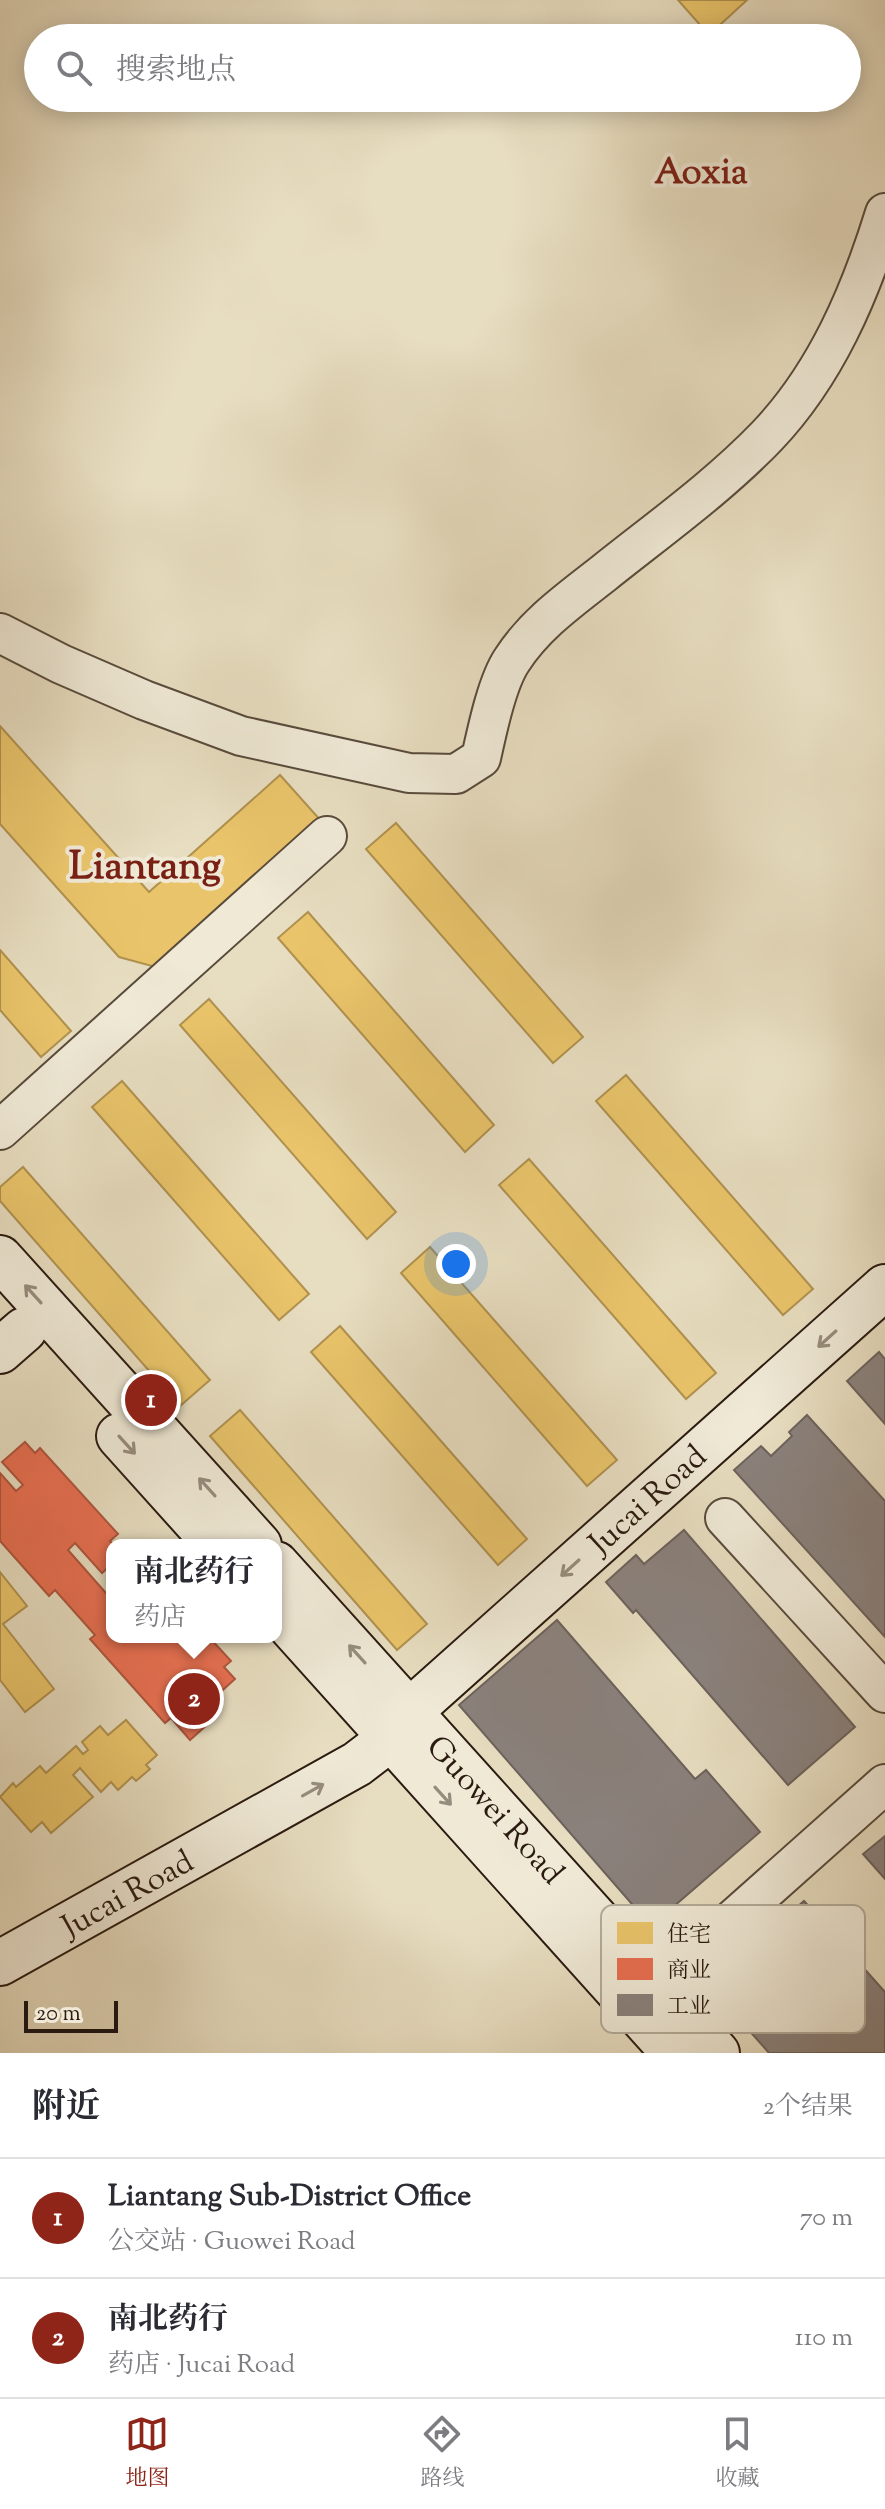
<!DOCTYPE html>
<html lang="zh">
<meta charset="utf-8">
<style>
:root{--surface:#fff;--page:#f7f7f7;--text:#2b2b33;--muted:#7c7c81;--line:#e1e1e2;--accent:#8f2418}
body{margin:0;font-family:"Sorts Mill Goudy","Noto Serif SC",serif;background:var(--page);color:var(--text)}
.scale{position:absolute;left:24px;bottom:20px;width:94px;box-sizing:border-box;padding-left:8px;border:4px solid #2a1a10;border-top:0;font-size:22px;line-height:28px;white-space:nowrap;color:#2a1a10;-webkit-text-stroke:6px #efe9d6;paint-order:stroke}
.you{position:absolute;left:456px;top:1264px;width:28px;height:28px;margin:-20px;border:6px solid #fff;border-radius:50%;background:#1a73e8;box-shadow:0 0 0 12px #1a73e833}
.badge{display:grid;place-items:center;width:52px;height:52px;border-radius:50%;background:var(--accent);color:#fff;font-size:26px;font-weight:700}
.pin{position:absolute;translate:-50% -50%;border:4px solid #fff;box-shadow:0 2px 8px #0006}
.popup{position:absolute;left:106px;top:1539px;width:176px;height:104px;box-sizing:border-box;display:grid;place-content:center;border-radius:16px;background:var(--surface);filter:drop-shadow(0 2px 6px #0005);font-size:26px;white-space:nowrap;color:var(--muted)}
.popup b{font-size:30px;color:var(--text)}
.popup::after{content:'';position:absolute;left:50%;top:100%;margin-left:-16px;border:16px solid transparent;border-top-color:var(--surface)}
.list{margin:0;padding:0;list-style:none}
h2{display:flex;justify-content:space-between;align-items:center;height:104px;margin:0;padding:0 32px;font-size:34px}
h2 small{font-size:26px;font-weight:400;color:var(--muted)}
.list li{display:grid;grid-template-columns:52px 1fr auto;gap:24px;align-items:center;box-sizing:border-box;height:120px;padding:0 32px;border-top:2px solid var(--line)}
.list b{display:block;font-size:30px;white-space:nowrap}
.list p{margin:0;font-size:26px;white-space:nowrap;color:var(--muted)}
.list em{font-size:26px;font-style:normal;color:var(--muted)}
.icon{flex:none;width:44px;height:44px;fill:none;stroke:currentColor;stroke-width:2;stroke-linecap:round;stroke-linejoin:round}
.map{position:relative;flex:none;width:885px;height:2053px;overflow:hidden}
.search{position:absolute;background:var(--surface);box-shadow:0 4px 20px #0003;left:24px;right:24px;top:24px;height:88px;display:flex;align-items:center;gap:20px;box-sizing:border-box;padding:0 28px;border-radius:44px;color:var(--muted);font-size:30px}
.sheet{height:344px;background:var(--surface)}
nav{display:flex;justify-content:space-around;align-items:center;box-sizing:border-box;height:112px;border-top:2px solid var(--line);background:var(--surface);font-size:22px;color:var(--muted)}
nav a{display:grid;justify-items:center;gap:4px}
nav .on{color:var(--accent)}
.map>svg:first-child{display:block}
.homes{fill:#e9c46a;stroke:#b0914f;stroke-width:2}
.shops{fill:#e76f51;stroke:#ae563e;stroke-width:2}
.industry{fill:#8a817c;stroke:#6d625c;stroke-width:2}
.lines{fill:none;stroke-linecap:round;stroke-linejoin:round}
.street-casing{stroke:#594b3c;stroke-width:42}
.secondary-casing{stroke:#2a1a10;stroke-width:48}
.street{stroke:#efe9d6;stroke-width:38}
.secondary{stroke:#efe9d6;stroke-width:44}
.path-bridge{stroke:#2a1a10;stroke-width:5;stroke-dasharray:6 4;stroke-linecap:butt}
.oneway{stroke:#968c7d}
.labels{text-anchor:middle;stroke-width:8;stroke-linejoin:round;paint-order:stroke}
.street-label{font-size:32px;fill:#2a1a10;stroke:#efe9d6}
.quarter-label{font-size:36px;font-weight:bold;fill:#7a1f14;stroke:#efe9d6}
.district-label{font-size:40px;font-weight:bold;fill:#7a1f14;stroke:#efe9d6}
.key{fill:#efe9d6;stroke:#b4ab9b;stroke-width:2}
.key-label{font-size:22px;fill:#2a1a10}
</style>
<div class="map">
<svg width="885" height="2053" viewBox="0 0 885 2053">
<rect width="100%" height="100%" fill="#e7ddc0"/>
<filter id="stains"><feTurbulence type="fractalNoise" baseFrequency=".0025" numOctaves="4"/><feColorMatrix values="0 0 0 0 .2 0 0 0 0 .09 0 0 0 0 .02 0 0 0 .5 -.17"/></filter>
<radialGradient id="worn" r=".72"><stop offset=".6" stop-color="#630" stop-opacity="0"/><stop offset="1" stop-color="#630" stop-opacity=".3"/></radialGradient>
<path class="homes" d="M678,0H747L709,35Z
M0,726L149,892L280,775L322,822L159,968L119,957L0,824Z
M396,823L583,1037L553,1063L366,849Z
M308,912L494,1125L465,1152L278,938Z
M0,950L71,1031L41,1057L0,1010Z
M209,999L396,1212L367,1239L180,1025Z
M626,1075L813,1289L783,1315L596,1101Z
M122,1081L309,1294L279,1320L92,1107Z
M529,1159L716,1373L686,1399L499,1185Z
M23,1167L210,1380L180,1406L0,1201V1187Z
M430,1247L617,1460L587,1486L401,1273Z
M340,1326L527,1539L498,1565L311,1352Z
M240,1410L427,1624L397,1650L210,1436Z
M0,1572L27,1606L3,1624L54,1689L25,1712L0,1680Z
M126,1720L157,1755L146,1765L150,1769L136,1781L132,1777L118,1790L111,1782L101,1792L80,1768L73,1775L93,1797L51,1833L42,1822L31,1832L0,1797L13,1783L16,1787L40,1766L46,1773L76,1746L83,1754L88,1750L82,1742L100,1726L108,1735Z"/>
<path class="shops" d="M25,1442L35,1453L40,1448L118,1534L110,1541L114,1545H112V1564L102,1573L75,1543L68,1550L112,1600V1637H209L231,1661L224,1667L235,1679L214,1698L191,1672L183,1678L217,1716L190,1740L171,1718L165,1723L90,1639L95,1635L55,1590L49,1596L0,1541V1473L16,1491L23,1485L2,1462Z"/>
<path class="industry" d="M879,1352L885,1359V1424L847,1381Z
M807,1415L885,1501V1637L734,1470L761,1446L771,1456L792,1436L789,1432Z
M684,1530L855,1727L788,1785L636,1610L633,1613L606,1582L636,1555L644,1564Z
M557,1620L695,1779L706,1770L760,1832L651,1926L459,1705Z
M885,1836V1879L863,1854Z
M804,1901L885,1992V2053H769L709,1985Z"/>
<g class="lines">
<defs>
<path id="street" d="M0,633L61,664L144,700L241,736L409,773L456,774L481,758C487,731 497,682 512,660C535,624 571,599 604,573C659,529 718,487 767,436C826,374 860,294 885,213
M0,1130L327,836
M725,1518L885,1693
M657,1987L885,1784"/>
<path id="secondary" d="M0,1258L259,1545
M0,1351L24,1330
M119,1436L217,1545
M276,1564L717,2053
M276,1610L674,2053
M0,1963L357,1764L391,1738L409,1712L885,1287"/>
</defs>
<use href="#street" class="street-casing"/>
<use href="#secondary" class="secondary-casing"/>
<use href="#street" class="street"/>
<use href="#secondary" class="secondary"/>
<path class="path-bridge" d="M667,1913L721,1974"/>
</g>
<defs><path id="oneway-shaft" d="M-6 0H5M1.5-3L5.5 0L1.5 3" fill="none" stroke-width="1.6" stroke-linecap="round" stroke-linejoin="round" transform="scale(2)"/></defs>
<g class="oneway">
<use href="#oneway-shaft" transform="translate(33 1294) rotate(-132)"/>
<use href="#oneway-shaft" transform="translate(827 1339) rotate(138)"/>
<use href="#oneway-shaft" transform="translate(127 1445) rotate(48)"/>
<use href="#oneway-shaft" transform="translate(207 1487) rotate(-132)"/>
<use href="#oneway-shaft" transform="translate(570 1568) rotate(138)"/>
<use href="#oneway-shaft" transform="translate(357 1654) rotate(-132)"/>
<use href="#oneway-shaft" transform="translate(313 1790) rotate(-29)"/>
<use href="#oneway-shaft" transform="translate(443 1796) rotate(48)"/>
</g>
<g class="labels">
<g class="street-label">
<text transform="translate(647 1499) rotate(-42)" y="11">Jucai Road</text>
<text transform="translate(496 1809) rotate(48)" y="11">Guowei Road</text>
<text transform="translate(127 1893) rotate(-29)" y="11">Jucai Road</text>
</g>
<g class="quarter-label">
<text x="701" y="183">Aoxia</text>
</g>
<g class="district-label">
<text x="145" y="878">Liantang</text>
</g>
</g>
<rect x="601" y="1905" width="264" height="128" rx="12" class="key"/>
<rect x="617" y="1922" width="36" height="22" fill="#e9c46a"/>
<rect x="617" y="1958" width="36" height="22" fill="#e76f51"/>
<rect x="617" y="1994" width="36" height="22" fill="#8a817c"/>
<g class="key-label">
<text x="667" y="1941">住宅</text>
<text x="667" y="1977">商业</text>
<text x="667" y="2013">工业</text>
</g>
<rect width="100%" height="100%" filter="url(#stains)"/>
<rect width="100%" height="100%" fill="url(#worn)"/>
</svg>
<div class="scale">20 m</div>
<div class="you"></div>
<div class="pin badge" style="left:151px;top:1400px">1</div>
<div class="pin badge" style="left:194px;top:1699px">2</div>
<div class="popup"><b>南北药行</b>药店</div>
<div class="search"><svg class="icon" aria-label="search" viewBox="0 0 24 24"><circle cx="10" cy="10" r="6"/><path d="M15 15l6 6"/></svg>搜索地点</div>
</div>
<section class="sheet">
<h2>附近<small>2个结果</small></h2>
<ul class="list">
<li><span class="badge">1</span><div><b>Liantang Sub-District Office</b><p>公交站 · Guowei Road</p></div><em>70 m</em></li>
<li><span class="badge">2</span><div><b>南北药行</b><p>药店 · Jucai Road</p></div><em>110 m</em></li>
</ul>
</section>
<nav>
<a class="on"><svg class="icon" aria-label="map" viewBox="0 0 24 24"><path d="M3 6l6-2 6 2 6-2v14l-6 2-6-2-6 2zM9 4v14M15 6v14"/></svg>地图</a>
<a><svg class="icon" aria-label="directions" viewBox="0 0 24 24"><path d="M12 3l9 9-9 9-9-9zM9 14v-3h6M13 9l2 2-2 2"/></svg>路线</a>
<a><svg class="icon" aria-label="saved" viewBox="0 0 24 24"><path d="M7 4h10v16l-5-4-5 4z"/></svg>收藏</a>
</nav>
